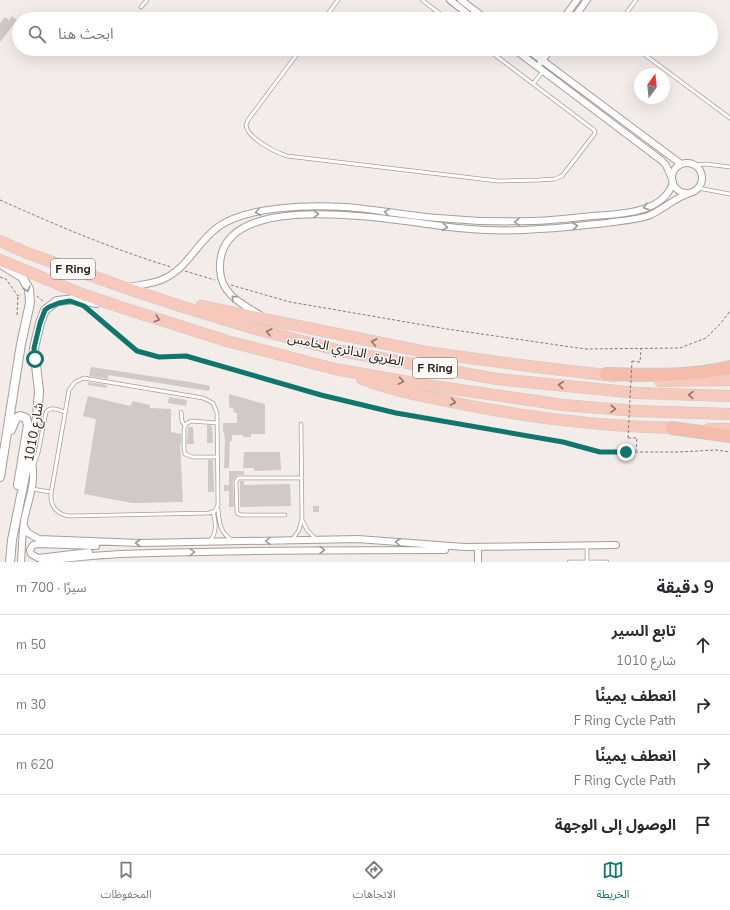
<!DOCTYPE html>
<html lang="ar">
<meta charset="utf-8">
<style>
:root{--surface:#fff;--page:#f2f2f3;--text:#2b2b33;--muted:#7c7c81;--line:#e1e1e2;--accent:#0f766e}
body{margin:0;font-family:"Nunito Sans","Noto Sans Arabic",sans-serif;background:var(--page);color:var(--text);direction:rtl}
.compass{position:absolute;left:634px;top:68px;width:36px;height:36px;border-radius:50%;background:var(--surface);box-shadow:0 4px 16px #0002;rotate:15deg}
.stop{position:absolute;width:12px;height:12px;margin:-9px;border:3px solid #0f766e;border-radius:50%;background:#fff}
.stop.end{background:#0f766e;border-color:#fff;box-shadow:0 1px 4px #0008}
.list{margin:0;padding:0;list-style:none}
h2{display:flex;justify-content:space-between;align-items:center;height:52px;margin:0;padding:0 16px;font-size:17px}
h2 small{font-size:13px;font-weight:400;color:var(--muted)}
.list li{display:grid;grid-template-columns:26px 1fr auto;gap:12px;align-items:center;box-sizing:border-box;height:60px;padding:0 16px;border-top:1px solid var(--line)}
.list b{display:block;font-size:15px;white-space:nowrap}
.list p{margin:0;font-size:13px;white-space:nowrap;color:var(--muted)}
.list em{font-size:13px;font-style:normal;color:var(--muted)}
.icon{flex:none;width:22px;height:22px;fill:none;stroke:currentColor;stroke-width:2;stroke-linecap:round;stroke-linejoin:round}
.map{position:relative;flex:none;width:730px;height:562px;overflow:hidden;direction:ltr}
.search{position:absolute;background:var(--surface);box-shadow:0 4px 16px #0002;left:12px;right:12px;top:12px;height:44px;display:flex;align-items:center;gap:10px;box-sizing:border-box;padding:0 14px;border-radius:22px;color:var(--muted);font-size:15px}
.sheet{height:292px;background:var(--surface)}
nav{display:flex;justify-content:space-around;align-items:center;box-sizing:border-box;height:56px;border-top:1px solid var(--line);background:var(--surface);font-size:11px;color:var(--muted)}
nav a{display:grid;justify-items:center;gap:2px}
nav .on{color:var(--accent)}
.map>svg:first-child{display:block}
.building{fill:#d1c9c7}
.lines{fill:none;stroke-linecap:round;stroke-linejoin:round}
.service-casing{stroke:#a59e9c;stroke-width:4.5}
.minor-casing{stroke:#a59e9c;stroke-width:8}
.tertiary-casing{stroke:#a59e9c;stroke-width:10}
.trunk-casing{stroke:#cacac9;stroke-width:12}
.motorway-casing{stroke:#cacac9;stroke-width:14}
.path{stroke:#817d7b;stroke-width:1;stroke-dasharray:3 2;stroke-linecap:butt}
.service{stroke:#fff;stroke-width:3}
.minor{stroke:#fff;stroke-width:6}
.tertiary{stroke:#fff;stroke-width:8}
.trunk{stroke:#f7c8bc;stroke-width:11}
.motorway{stroke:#f5bbab;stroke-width:12}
.path-bridge{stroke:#817d7b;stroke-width:1;stroke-dasharray:3 2;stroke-linecap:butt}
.oneway{stroke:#9c9b9b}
.oneway2{stroke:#8d746e}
.route{stroke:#0f766e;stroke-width:5}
.labels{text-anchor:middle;stroke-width:3;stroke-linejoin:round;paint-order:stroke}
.shield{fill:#fefaf8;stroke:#656261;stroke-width:1}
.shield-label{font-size:12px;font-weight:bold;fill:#232120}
.street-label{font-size:13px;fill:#232120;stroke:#fefaf8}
</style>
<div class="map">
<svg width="730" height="562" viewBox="0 0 730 562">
<rect width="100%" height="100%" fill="#f3ece9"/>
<path class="building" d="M12,16L17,20L0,42V23L5,17L9,20Z
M91,367L190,382L210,386L209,391L108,375V379L89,376Z
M88,382L107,385L106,388L88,385Z
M229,394L265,404V434H251V437H243V435H232V441H230L229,468H224L225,441L224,432H223V423H237V413L233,412L234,409L229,407Z
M88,396L130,406L133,401L150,405V408L171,409V432L181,434V444H180L183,502L132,503L84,494L96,419L83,416Z
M169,397L187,400L186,406L168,403Z
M207,425L212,426L213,443H207Z
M188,427H193L194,444H187Z
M244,452H280L281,470L254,471V468H243Z
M208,460H213L214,492H208Z
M229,471H244V475H237L233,481L234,507H229V491H224V485H229Z
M240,481H244V485L290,484L291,506L240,507Z
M313,506H319V512H313Z"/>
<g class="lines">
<defs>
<path id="service" d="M422,0L447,19
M141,7L147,0
M324,19L338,0
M622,19L636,0
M301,49L248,120L246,125C247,138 275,152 287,156L498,181L539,180L555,179L562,176L593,136L595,133L594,130L487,49
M637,49L730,118
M533,84L543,71
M695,165L706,164L730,167
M698,188L730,194
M84,378L203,398L213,403L217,413L218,505L215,511L209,513L70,516C58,515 50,507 51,494L69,390L75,382Z
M181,412L182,421L185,426
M217,423L191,421L186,424L184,429V449L185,454L193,457H217
M34,464L38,453L46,412C51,406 58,410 65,412
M32,489L51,492
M218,509C219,522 220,533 232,540
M285,515H241L237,513L236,482L238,478H302
M302,520L307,530L316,539
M292,540L299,530L302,518L301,424
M210,541C217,532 216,523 213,512
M569,562H607
M587,562V546"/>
<path id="minor" d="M450,0L474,19
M461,0L486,19
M563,19L577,0
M573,19L587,0
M514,49L661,160L666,165L672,179
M527,49L681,164
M541,62L551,49
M672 178a15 15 0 1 1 30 0a15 15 0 1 1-30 0Z
M128,287C139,285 151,284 161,280C187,270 196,243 218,227C247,206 309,205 345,207C376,209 407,216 438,218C469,221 500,222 531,221C552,221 572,218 592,216C619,214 664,214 673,182
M260,315C242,304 221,294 220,270C215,181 409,224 458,228C485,231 513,231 540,229C562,228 584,225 606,223C620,221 635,220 648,216C663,210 674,198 690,193
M24,526L28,533L39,539L140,543L358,539L464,547L616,545
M478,547V562
M89,552L38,558L31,554L30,550L33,545L38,544L96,546
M21,562C22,548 22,535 24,521C29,495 38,482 30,453
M42,562C95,553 149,553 202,552C283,550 364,550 445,550"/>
<path id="tertiary" d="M11,430L16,418L20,416L26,418L28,425L18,485
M0,477L21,344L30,303L29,289L22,277L4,266
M10,562L12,540L37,417L39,391L34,348L40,323L45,310L57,301L76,299L96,303"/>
<path id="trunk" d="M0,241L27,253L123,287L177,305L252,328L341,351L497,379L637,393L730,396
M0,260L82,294L120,307L227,341L335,369L420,384L563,405L636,411L730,414
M201,306L426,352L536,367L615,376
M362,379C393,391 424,396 456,403C530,418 604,427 680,428
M660,381L730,380
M709,429H730"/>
<path id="motorway" d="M606,374C648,375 689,377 730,367
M672,428L730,436"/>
</defs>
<use href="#service" class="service-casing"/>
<use href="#minor" class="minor-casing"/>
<use href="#tertiary" class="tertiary-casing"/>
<use href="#trunk" class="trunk-casing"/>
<use href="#motorway" class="motorway-casing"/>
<path class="path" d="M0,200C56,225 112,249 171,267
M185,271L215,280
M0,277L6,279L18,296L21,294
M231,285L290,302L447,329L585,349L680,348L706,338L721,323L730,311
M37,296L44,302
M88,309L137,351L159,357L186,356L321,395L396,413L563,442L600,452H678L716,450L730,452
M17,315L18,296
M632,361L640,362L641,349
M628,438H637L636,451"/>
<use href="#service" class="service"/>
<use href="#minor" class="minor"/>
<use href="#tertiary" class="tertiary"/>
<use href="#trunk" class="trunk"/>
<use href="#motorway" class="motorway"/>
<path class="path-bridge" d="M628,438L632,361"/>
</g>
<defs><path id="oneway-chevron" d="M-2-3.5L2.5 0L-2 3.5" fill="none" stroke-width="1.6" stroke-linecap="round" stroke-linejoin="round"/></defs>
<g class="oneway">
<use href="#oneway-chevron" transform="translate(646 207) rotate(164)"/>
<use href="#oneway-chevron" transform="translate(258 212) rotate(169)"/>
<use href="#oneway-chevron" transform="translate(387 212) rotate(-171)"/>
<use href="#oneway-chevron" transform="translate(316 214) rotate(-1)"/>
<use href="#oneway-chevron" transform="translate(517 222) rotate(179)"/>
<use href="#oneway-chevron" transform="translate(575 226) rotate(-5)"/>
<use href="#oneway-chevron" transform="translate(445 227) rotate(6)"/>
<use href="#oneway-chevron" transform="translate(27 289) rotate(72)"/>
<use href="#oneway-chevron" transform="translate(234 298) rotate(-138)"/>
<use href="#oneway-chevron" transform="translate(268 541) rotate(179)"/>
<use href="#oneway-chevron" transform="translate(398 542) rotate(-174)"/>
<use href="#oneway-chevron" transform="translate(138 543) rotate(180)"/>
<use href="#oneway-chevron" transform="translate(322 550)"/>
<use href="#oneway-chevron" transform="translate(192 552) rotate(-1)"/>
</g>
<g class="oneway2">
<use href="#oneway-chevron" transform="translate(157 319) rotate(17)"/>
<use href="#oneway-chevron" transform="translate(269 332) rotate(-166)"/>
<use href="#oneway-chevron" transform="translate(374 342) rotate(-169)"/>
<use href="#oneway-chevron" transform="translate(401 381) rotate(10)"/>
<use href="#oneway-chevron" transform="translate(561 385) rotate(-174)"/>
<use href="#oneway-chevron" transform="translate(691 395) rotate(-178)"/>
<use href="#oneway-chevron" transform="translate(453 402) rotate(11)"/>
<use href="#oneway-chevron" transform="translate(613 409) rotate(4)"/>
</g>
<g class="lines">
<path class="route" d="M35,359L34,348L40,323L45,310L49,307L59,303L70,301L84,306L137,351L159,357L186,356L321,395L396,413L563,442L600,452H626"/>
</g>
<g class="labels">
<g class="shield">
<rect x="51" y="259" width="44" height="20" rx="3"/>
<rect x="413" y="358" width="44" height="20" rx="3"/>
</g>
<g class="shield-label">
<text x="73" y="273">F Ring</text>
<text x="435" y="372">F Ring</text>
</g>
<g class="street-label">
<text transform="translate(346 349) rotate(12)" y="5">الطريق الدائري الخامس</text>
<text transform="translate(33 432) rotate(-80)" y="5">شارع 1010</text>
</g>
</g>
</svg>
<svg class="compass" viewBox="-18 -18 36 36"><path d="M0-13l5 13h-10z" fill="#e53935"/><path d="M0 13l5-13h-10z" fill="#7c7c81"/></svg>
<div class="stop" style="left:35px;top:359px"></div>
<div class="stop end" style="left:626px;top:452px"></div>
<div class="search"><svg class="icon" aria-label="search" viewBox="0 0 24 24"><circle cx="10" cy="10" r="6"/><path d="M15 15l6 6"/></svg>ابحث هنا</div>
</div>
<section class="sheet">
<h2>9 دقيقة<small>سيرًا · 700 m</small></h2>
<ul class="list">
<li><svg class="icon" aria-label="ahead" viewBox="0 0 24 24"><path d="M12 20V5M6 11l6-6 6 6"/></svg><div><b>تابع السير</b><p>شارع 1010</p></div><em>50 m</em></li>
<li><svg class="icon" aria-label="right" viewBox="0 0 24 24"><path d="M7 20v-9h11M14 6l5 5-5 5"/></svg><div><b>انعطف يمينًا</b><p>F Ring Cycle Path</p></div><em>30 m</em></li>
<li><svg class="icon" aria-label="right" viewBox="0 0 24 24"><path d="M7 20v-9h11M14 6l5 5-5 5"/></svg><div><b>انعطف يمينًا</b><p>F Ring Cycle Path</p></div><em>620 m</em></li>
<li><svg class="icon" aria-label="arrive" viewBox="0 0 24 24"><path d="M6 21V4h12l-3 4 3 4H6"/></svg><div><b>الوصول إلى الوجهة</b></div></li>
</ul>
</section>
<nav>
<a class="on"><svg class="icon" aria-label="map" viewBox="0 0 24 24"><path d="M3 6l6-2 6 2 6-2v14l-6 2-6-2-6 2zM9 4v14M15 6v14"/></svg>الخريطة</a>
<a><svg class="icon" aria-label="directions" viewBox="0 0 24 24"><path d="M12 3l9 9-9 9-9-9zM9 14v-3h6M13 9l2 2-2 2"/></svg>الاتجاهات</a>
<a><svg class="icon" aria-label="saved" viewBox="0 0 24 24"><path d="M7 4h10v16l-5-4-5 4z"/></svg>المحفوظات</a>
</nav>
